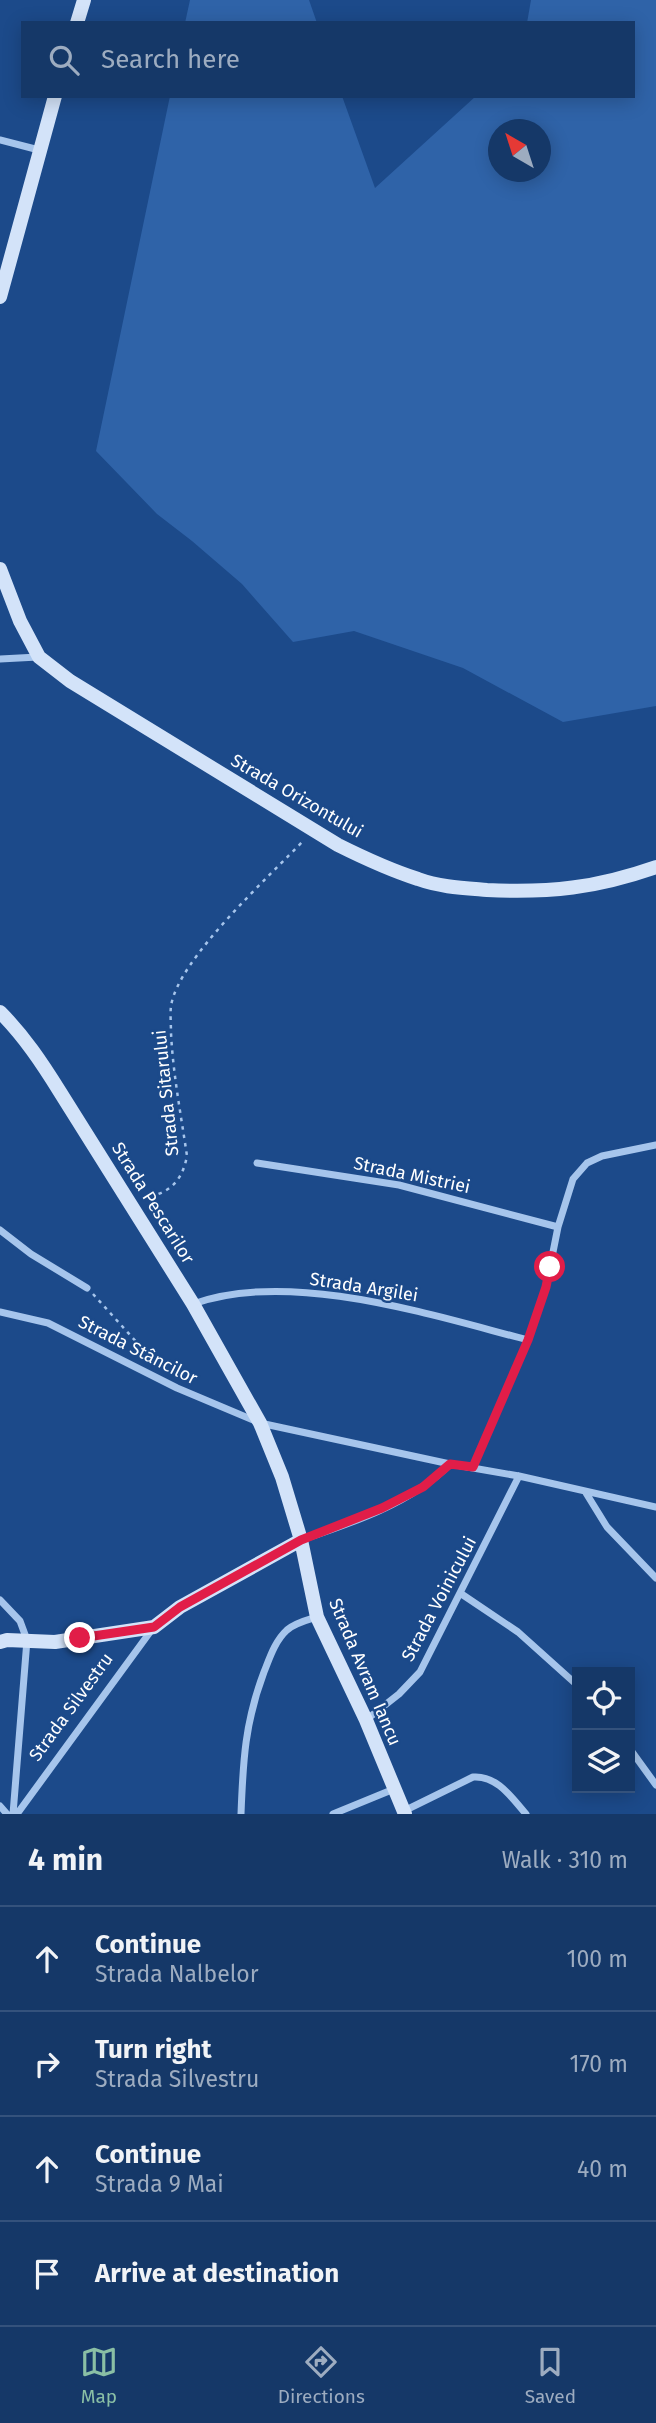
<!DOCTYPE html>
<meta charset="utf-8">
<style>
:root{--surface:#153868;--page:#1e3f6e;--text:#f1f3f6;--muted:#9dacc0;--line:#34527c;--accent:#8abfa5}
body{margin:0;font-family:"Fira Sans",sans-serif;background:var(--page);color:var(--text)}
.controls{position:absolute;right:21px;bottom:21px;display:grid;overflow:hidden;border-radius:0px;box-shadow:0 4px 18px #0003}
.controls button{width:63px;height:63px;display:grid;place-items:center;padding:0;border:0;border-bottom:2px solid var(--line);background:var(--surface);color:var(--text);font:35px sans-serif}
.compass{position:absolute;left:488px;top:119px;width:63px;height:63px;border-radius:50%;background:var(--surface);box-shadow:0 4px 18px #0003;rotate:321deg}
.stop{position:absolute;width:21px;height:21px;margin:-16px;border:5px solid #e11d48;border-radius:50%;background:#fff}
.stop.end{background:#e11d48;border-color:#fff;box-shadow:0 2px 7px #0008}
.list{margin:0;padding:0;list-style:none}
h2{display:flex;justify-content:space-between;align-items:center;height:91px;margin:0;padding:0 28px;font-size:30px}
h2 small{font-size:23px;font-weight:400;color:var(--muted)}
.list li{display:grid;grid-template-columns:46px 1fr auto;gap:21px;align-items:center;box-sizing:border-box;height:105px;padding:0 28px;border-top:2px solid var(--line)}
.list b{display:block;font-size:26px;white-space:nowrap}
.list p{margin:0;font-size:23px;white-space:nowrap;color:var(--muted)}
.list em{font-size:23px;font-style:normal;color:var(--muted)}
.icon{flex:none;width:38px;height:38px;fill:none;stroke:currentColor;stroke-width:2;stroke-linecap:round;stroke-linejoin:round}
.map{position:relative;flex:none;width:656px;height:1814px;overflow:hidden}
.search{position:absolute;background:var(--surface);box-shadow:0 4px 18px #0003;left:21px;right:21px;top:21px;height:77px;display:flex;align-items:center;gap:18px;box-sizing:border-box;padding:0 24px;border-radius:0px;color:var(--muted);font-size:26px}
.sheet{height:511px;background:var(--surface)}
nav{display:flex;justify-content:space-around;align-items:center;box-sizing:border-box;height:98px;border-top:2px solid var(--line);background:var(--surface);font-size:19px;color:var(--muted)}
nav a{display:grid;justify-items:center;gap:4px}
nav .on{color:var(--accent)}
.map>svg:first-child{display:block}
.green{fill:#2f63a8;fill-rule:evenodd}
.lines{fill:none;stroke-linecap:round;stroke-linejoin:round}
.path{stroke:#a6c5ec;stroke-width:2.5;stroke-dasharray:3.5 5;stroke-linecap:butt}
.street{stroke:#a6c5ec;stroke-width:7}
.secondary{stroke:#d3e3f9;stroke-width:14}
.route{stroke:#e11d48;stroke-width:9}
.labels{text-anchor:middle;stroke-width:5;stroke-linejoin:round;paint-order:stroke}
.street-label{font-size:18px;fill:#fff;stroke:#1c4a8a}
</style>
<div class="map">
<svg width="656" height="1814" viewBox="0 0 656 1814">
<rect width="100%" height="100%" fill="#1c4a8a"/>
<path class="green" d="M190,0H309L317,23H185Z
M531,0H656V706L563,722L463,668L354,631L293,642L242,584L192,541L157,514L96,451L170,96H342L375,188L476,96H633V23H527ZM498,130H540V172H498Z"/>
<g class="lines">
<path class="path" d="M142,1198C169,1194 182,1182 187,1156C181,1115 173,1074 171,1033C171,1024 170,1014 171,1006C178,959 270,876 304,840
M93,1294L159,1367"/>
<path class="street" d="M0,140L39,150
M0,659L38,657
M257,1163L399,1185L558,1227
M0,1230L31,1254L87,1288
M193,1304C290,1269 431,1315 528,1340
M0,1312L48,1323L177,1388L260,1423L450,1464L519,1476L656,1507
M473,1467L528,1340L546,1287L558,1227L573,1179L587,1163L602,1156L656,1145
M586,1493L607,1527L656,1578
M301,1540C352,1523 412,1503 450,1464
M460,1593L518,1632L577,1685
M0,1600L20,1621L27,1640L13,1814
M366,1720L399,1694L420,1672L519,1476
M630,1749L656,1785
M0,1806L7,1814
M404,1811L473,1777C497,1775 512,1798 526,1814
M17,1814L153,1628
M241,1814C243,1761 245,1722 264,1672C270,1657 275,1641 287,1630C295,1623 307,1620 317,1617
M333,1814L394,1789"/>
<path class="secondary" d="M77,23L84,0
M0,297L55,96
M0,569L20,621L39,657L70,681L338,845C364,858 390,870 418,879C440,887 463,888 487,890C550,893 596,888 656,867
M0,1012C24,1036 42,1063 60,1092L193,1304L260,1423L282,1477L301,1540L317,1617L366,1720L405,1814
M0,1642L7,1640L55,1642L154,1627L180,1607L301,1540"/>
</g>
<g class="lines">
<path class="route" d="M80,1638L154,1627L180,1607L301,1540L382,1508L423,1487L450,1464L473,1467L528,1340L546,1287L550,1267"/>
</g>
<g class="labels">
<g class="street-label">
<text transform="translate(297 796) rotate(30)" y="6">Strada Orizontului</text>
<text transform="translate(166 1093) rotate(-96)" y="6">Strada Sitarului</text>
<text transform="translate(412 1175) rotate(12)" y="6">Strada Mistriei</text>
<text transform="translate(153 1203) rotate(58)" y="6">Strada Pescarilor</text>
<text transform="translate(364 1287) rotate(9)" y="6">Strada Argilei</text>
<text transform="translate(138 1350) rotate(27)" y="6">Strada Stâncilor</text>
<text transform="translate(439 1599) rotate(-62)" y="6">Strada Voinicului</text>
<text transform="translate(365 1672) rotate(67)" y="6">Strada Avram Iancu</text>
<text transform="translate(71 1707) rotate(-54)" y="6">Strada Silvestru</text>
</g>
</g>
</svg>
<div class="controls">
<button><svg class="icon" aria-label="locate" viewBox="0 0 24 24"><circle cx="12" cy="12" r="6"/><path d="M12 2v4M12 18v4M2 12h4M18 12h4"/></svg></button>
<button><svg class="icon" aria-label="layers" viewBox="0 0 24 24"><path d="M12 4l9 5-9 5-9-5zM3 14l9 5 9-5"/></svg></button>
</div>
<svg class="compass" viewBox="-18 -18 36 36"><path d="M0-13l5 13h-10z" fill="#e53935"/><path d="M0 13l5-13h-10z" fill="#9dacc0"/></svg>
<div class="stop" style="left:550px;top:1267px"></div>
<div class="stop end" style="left:80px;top:1638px"></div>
<div class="search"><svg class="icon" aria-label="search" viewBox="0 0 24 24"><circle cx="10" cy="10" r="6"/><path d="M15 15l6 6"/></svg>Search here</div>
</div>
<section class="sheet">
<h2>4 min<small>Walk · 310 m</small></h2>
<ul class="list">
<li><svg class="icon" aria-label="ahead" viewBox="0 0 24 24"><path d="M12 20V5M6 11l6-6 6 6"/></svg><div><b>Continue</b><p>Strada Nalbelor</p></div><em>100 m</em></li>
<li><svg class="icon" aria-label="right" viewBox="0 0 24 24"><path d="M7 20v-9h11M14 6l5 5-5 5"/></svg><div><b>Turn right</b><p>Strada Silvestru</p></div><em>170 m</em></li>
<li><svg class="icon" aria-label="ahead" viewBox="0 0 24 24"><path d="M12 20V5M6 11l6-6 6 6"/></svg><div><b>Continue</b><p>Strada 9 Mai</p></div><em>40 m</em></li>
<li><svg class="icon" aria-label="arrive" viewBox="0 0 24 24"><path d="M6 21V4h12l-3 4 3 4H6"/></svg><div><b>Arrive at destination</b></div></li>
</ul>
</section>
<nav>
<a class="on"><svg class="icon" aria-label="map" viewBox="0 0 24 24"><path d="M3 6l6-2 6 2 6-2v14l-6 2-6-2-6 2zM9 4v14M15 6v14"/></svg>Map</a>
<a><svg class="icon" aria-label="directions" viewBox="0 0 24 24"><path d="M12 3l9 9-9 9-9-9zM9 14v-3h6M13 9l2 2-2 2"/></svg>Directions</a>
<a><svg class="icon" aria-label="saved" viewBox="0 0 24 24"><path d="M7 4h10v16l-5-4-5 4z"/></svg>Saved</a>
</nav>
